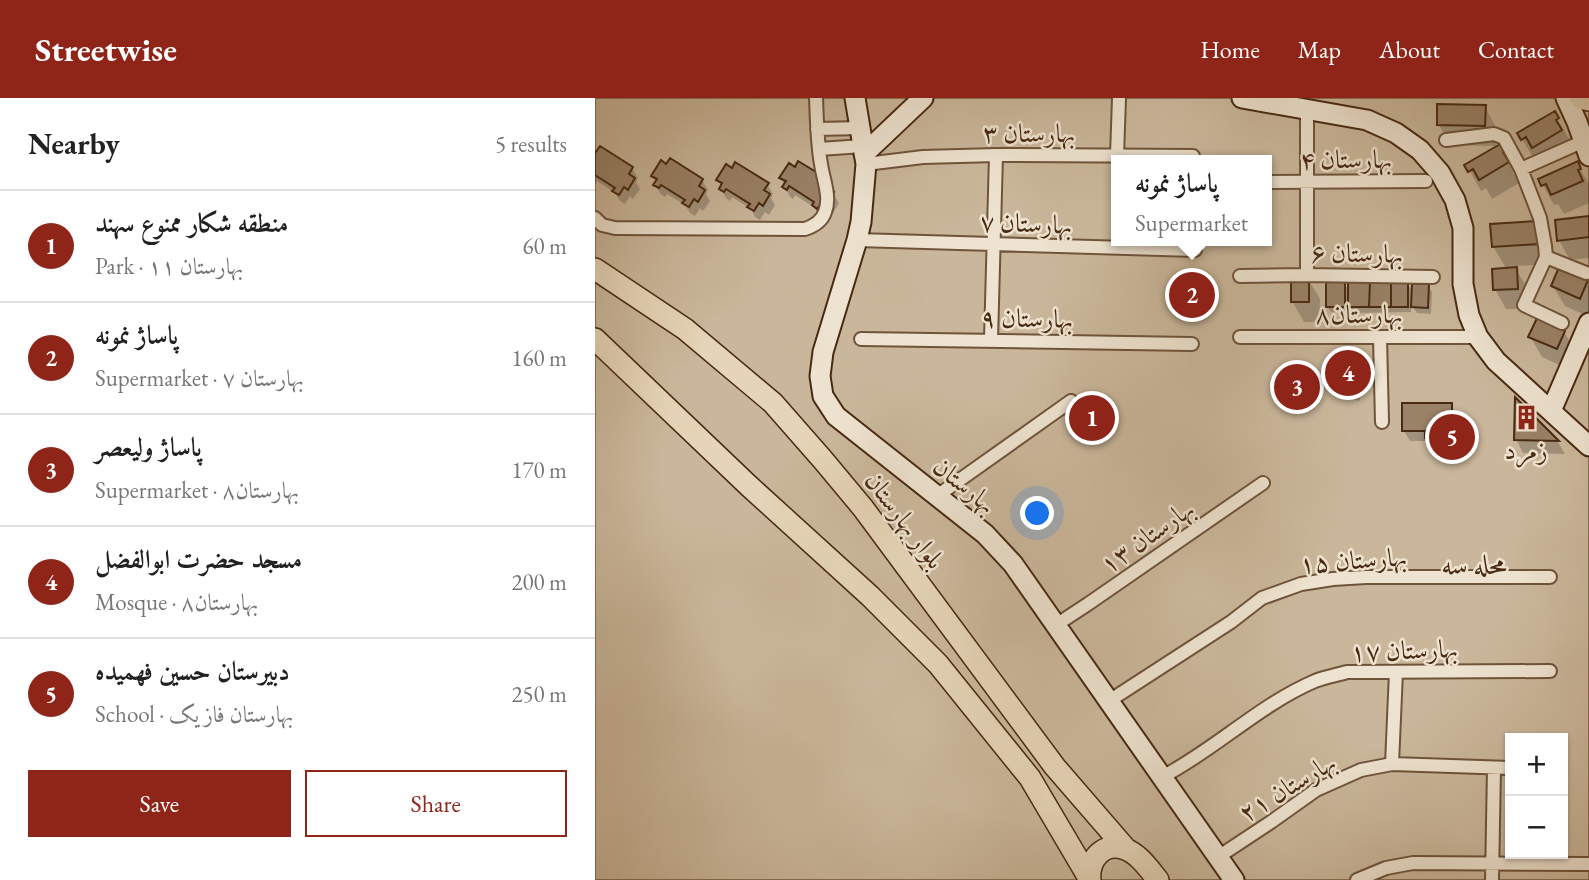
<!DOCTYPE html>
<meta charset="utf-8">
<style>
:root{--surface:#fff;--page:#f2f2f2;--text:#222;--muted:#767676;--line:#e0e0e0;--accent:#8f2418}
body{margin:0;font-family:"EB Garamond",Amiri,serif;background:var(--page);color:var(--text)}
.controls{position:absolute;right:21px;bottom:21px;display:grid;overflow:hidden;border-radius:0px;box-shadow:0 2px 5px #0004}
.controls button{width:63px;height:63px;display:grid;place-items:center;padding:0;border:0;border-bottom:2px solid var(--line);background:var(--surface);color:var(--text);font:35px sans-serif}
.you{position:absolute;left:443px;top:416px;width:24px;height:24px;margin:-18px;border:5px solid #fff;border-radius:50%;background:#1a73e8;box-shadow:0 0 0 10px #1a73e833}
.badge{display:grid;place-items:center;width:46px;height:46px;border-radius:50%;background:var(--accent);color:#fff;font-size:23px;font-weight:700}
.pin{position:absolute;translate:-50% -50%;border:4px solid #fff;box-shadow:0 2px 7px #0006}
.popup{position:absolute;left:516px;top:57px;width:161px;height:91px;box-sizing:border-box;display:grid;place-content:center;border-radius:0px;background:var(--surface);filter:drop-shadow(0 2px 5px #0005);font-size:23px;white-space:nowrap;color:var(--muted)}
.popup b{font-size:26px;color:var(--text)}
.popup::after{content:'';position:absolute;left:50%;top:100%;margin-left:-14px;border:14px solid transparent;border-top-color:var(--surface)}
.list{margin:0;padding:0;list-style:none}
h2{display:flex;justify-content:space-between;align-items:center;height:91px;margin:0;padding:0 28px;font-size:30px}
h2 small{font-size:23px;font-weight:400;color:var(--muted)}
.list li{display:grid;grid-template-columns:46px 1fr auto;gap:21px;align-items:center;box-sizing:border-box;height:112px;padding:0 28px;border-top:2px solid var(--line)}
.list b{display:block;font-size:26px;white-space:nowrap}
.list p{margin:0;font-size:23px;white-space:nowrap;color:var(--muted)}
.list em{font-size:23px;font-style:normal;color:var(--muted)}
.actions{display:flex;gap:14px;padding:21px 28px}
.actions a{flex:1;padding:16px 0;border:2px solid var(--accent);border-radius:0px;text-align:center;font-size:24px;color:var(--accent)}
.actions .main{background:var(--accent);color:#fff}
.map{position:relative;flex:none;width:994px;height:782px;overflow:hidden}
header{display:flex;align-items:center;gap:42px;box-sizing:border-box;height:98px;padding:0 35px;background:var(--accent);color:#fff}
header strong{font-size:33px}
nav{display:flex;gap:38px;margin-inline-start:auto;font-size:24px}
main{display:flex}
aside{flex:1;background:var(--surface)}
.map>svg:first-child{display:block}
.green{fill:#cab79b;stroke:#897056;stroke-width:2;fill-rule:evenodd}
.shadow{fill:#0003}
.building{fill:#9a8267;stroke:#482911;stroke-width:2}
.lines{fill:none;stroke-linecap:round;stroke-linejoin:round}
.street-casing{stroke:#6f543a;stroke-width:16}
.secondary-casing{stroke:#482911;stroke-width:23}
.primary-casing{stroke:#482911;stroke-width:24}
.street{stroke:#eee3d0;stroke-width:12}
.secondary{stroke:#eee3d0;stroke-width:19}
.primary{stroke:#e5d4b7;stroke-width:21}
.labels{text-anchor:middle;stroke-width:5;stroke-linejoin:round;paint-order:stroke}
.street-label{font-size:26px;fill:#482911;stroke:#eee3d0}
.poi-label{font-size:26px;fill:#482911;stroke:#eee3d0}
.neighbourhood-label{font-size:28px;fill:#482911;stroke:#eee3d0}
</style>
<header>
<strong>Streetwise</strong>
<nav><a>Home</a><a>Map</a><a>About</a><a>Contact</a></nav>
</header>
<main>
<aside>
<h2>Nearby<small>5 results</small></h2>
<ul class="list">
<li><span class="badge">1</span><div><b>منطقه شکار ممنوع سهند</b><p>Park · بهارستان ۱۱</p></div><em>60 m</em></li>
<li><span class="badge">2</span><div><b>پاساژ نمونه</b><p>Supermarket · بهارستان ۷</p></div><em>160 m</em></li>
<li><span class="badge">3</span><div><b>پاساژ ولیعصر</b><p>Supermarket · بهارستان۸</p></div><em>170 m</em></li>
<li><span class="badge">4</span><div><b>مسجد حضرت ابوالفضل</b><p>Mosque · بهارستان۸</p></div><em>200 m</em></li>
<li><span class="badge">5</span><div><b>دبیرستان حسین فهمیده</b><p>School · بهارستان فاز یک</p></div><em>250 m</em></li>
</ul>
<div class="actions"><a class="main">Save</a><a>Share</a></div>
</aside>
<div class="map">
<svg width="994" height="782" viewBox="0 0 994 782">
<rect width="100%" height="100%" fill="#e5d4b7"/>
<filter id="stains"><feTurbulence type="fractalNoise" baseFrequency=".00286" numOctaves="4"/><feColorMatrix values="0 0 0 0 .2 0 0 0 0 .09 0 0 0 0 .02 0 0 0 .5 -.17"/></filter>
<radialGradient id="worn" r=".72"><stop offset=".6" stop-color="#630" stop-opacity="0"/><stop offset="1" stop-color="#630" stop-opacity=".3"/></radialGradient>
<path class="green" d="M0,0H994V782H0ZM522,62H672V143H522ZM915,640H968V756H915Z"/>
<path class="shadow" d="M890,9L901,29V48L855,47L844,27Z
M959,15L974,41L971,43L977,52L950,69L944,58L939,61L924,36Z
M906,47L921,73L918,74L924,85L897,101L891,90L886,93L872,68Z
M0,55L37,70L43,80L41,84L45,91L38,101L35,98L30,106L25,103L20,95L2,83L0,87Z
M982,66L994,86V105L969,116L963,106L959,107L945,82Z
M58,78L107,82L113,92L111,96L115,103L108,113L105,110L100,118L95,115L90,107L72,96L70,99L66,96L60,87L62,84Z
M186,80L235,85L241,94L239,97L244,105L237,117L233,113L224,117L220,110L200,97L198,101L195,99Z
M123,82L172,86L178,96L176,100L180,107L174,117L170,114L165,122L160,119L156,111L137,99L135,103L131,100L126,91L127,88Z
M994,120V160L975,162L964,142Z
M941,125L954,166L919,168L933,191L934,211H911L900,191L912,172L898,148Z
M713,181L725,201L724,224H709L697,203Z
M992,183L994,187V219L970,208L958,188Z
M749,185L755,195L812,185L819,196L833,188L837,194L836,216L822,215L816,205V214L759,215L753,205V214H736L732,208Z
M969,234L981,254L973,271L947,259L935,238Z
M767,265L773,275L764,303L746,297L740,287Z
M922,303L963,344L970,356L928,355L921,341Z
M856,307L862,317V343L846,342V349H838L834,343H815L809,333Z
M931,756H967L966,760L933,759Z"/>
<path class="building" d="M842,6L891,7L890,28L842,27Z
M960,13L964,20L961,22L967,32L937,50L931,39L926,42L922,35Z
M907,45L911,52L908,54L914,64L884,82L878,71L873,74L869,67Z
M5,48L38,69L34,76L40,80L33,92L29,89L24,97L17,93L20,90L0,77V53L1,54Z
M75,60L108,81L104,88L110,92L103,104L99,101L94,109L87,105L90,102L66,87L64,90L58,87L62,81L56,78L66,62L71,66Z
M203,63L236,83L232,90L239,94L231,109L227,104L222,111L217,107L219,104L194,88L192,92L187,89L191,83L184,80L194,65L200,69Z
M983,63L986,71L983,72L988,83L956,97L951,86L946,88L943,81Z
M140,64L174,85L169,92L175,96L168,108L164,105L159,113L152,109L155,106L131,91L129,94L124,91L127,85L121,82L131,66L137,70Z
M994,118V139L962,143L960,122Z
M942,123L944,146L897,149L895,126Z
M922,169L923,191L898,192L897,171Z
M964,169L993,182L985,201L956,188Z
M696,179L714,180V204H696Z
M731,183H750V209H731Z
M753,183L775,184L774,209H753Z
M775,184H796V209H774Z
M796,184H813V209H796Z
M817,186H834L833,210L816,209Z
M942,220L970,233L962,251L933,239Z
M748,257L768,263L759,294L738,288Z
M920,299L964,343L919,342Z
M807,305H857V333H841V340H830V333H807Z"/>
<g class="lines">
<defs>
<path id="street" d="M712,12V177
M222,31L266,30
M851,42L899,36L909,40L926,71L945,120L950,148L951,159L929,207L967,225
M224,51L268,48
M522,58L524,0
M271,66L328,59L401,57L598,58
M926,71L989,43
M672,84L831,83
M0,120L7,127L20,130L210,131C219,128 227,123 230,114C236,99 228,81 226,66C222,44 222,22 221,0
M262,142L600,152
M951,159L991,175
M645,178L712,177L838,179
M645,239H883
M785,239L787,324
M266,241L597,246
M396,242L401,57
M342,398L476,303
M461,527L493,506L668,385
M514,603L636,524L667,500L706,486L738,481L771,479H955
M797,666L801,574
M567,679C621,651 664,607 720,583C730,579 742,577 752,574L955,573
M623,759L676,724L721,692L766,672L797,666L915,670
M762,782L791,770L818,765L994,766
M897,782L899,670"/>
<path id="secondary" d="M260,0L271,66L266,124L262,142L228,254L225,278L228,298L241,318L390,436L418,466L639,782
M647,0L772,22L801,35L825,52L845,75L860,102L868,130V186L874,217L883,239L901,263L994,348
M971,0L982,24L994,58
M269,56L328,0
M956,313L994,225"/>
<path id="primary" d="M986,0L994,2
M0,171L90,231L178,305L228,362L268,410L460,669L531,751
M0,241L154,388L275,498L343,566L435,680L494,780
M495,782C493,762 508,743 530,751C544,756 554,771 563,782"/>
</defs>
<use href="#street" class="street-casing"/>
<use href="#secondary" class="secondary-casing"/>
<use href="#primary" class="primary-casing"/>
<use href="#street" class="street"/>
<use href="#secondary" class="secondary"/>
<use href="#primary" class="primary"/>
</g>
<defs>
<symbol id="building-bare" viewBox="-9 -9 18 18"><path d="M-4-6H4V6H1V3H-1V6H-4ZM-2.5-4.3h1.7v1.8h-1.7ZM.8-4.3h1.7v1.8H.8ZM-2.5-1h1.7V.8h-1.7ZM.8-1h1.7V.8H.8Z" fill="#8f2418" stroke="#eee3d0" stroke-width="2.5" paint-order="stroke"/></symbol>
</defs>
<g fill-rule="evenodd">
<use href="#building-bare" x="914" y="302" width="35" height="35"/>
</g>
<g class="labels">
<g class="street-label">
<text x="434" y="44">بهارستان ۳</text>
<text x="751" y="70">بهارستان ۴</text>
<text transform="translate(431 125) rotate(2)" y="9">بهارستان ۷</text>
<text transform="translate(762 155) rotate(1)" y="9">بهارستان ۶</text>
<text x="764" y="225">بهارستان۸</text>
<text transform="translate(432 220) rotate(1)" y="9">بهارستان ۹</text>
<text transform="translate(370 387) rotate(39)" y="9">بهارستان</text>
<text transform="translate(310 422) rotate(53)" y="9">بلوار بهارستان</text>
<text transform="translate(552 438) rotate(-35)" y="9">بهارستان ۱۳</text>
<text transform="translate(758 462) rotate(-4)" y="9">بهارستان ۱۵</text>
<text transform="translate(809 552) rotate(-2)" y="9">بهارستان ۱۷</text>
<text transform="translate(692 689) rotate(-31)" y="9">بهارستان ۲۱</text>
</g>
<g class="poi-label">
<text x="931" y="361">زمرد</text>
</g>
<g class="neighbourhood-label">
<text x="879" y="476">محله سه</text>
</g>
</g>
<rect width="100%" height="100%" filter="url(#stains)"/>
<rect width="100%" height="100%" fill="url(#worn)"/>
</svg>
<div class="controls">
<button>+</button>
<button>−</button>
</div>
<div class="you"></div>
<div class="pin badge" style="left:497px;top:320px">1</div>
<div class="pin badge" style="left:597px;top:197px">2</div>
<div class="popup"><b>پاساژ نمونه</b>Supermarket</div>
<div class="pin badge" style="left:702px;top:289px">3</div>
<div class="pin badge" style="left:753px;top:275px">4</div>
<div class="pin badge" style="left:857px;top:339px">5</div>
</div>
</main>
